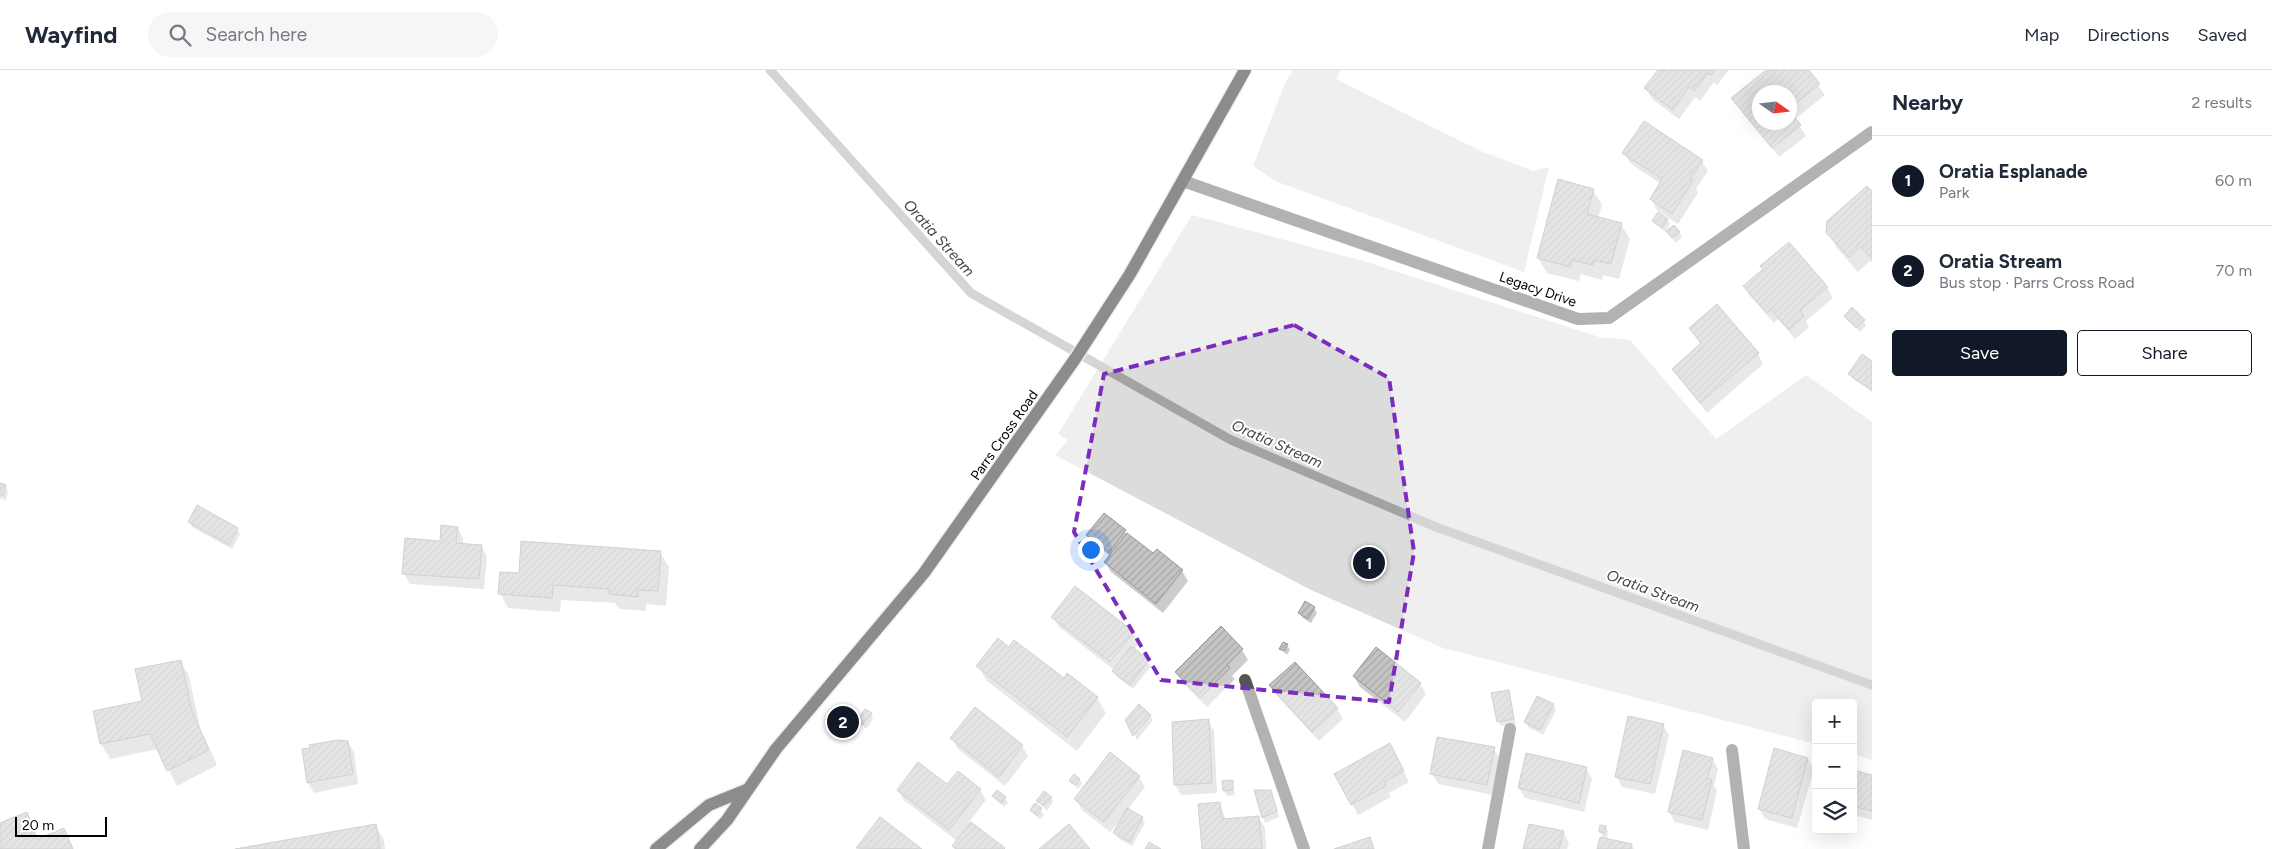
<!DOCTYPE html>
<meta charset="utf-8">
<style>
:root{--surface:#fff;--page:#f6f6f7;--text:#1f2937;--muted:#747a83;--line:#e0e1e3;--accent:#111827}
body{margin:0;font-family:Figtree,sans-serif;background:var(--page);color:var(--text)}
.controls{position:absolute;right:15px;bottom:15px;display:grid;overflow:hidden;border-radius:5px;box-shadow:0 5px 20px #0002}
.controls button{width:45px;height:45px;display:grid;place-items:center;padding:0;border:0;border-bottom:1px solid var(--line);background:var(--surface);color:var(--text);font:25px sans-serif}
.compass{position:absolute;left:1752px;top:15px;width:45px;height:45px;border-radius:50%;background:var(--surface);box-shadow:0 5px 20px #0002;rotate:104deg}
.scale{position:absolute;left:15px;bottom:12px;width:92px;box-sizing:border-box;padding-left:5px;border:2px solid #000;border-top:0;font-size:14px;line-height:18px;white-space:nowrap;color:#000;-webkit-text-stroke:4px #fff;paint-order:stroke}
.you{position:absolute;left:1090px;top:479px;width:18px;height:18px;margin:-12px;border:4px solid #fff;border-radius:50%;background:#1a73e8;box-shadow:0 0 0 8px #1a73e833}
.badge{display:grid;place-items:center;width:32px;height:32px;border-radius:50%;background:var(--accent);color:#fff;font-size:16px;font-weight:700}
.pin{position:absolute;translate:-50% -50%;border:2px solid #fff;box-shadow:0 1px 5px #0006}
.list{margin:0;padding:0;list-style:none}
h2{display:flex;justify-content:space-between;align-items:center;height:65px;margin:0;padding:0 20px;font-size:21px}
h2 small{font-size:16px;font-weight:400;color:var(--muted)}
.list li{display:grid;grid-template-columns:32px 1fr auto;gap:15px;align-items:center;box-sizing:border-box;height:90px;padding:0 20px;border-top:1px solid var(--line)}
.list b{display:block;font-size:19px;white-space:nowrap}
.list p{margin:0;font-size:16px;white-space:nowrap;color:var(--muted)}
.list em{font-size:16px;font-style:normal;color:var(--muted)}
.actions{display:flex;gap:10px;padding:15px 20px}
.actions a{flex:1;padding:11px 0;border:1px solid var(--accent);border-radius:5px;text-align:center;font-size:18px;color:var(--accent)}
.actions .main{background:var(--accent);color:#fff}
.icon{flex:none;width:28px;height:28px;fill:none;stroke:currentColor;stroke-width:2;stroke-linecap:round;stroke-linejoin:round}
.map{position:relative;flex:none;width:1872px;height:779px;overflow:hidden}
header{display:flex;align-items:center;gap:30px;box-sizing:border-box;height:70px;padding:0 25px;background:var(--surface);border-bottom:1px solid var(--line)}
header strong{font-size:24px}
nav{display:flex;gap:28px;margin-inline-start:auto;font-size:18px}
.search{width:350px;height:45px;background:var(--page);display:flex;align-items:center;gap:12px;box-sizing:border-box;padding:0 18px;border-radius:28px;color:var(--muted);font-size:19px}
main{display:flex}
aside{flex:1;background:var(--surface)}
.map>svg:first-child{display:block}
.green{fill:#dcdcdc}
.shadow{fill:#0003;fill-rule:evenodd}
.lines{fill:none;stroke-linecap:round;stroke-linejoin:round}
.stream{stroke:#a3a3a3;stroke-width:9}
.building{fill:url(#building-hatch);stroke:#999}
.major-casing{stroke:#dbdbdb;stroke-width:15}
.minor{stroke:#555;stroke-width:12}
.major{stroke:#000;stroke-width:12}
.marked{fill:none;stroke:#7b2cbf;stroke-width:4;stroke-dasharray:10 6;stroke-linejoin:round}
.labels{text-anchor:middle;stroke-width:4;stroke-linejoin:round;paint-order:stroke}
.street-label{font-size:14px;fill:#000;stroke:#fff}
.water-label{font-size:15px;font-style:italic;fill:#444;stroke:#fff}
</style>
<header>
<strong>Wayfind</strong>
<div class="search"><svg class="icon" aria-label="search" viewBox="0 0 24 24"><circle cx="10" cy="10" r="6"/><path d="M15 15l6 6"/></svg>Search here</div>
<nav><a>Map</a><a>Directions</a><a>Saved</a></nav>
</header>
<main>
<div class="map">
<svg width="1872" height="779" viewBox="0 0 1872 779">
<defs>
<pattern id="building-hatch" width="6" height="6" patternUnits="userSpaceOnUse" patternTransform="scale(1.25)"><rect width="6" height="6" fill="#c4c4c4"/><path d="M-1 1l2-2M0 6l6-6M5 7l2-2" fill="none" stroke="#a7a7a7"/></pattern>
</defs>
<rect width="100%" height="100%" fill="#fff"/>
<path class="green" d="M1293,0H1341L1336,9L1483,82L1533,101L1549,97L1524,202L1275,111L1253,96L1285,13Z
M1192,145L1367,192L1599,267L1630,270L1716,369L1806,305L1872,352V690L1853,684V633H1816V674L1443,578L1311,520L1055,385L1068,370L1058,364Z"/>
<path class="shadow" d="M1659,0H1729L1717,15L1714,12L1700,31L1695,27L1679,49L1652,29L1646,18Z
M1768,0H1807L1825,25L1795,49L1806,66L1779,87L1733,28ZM1760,22H1790V52H1760Z
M1624,83L1702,91L1708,101L1696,119L1698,123L1678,154L1657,140L1651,129L1661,114L1630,93Z
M1593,120L1602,135L1598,148L1621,154L1630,169L1619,209L1603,205L1602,210L1581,204L1579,211L1547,203L1538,188Z
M1872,123V193L1870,191L1858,202L1837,178L1828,162Z
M1667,149L1670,154L1665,162L1654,151Z
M1667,162H1679L1682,167L1676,173Z
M1744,216L1827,217L1833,228L1806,251L1809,257L1795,269L1778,249L1774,253L1750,226Z
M1846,246L1864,251L1866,255L1860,262Z
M1690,258L1758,284L1763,294L1707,343L1674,300L1701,275Z
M1872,293V322L1853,309L1850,304Z
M0,415L5,416L8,421L6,430L0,428Z
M1104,445L1153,485L1182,501L1188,511L1163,543L1111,502L1105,492L1110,486L1091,470L1088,465Z
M189,452L237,459L240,464L232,479L192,457Z
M457,458L463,468V475L481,476L487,486L484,519L410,514L404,504Z
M660,482L669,497L666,536L646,534V541L619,539L615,533L561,530L560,542L508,538L500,523L520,505Z
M1314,538L1317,543L1311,553L1303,548L1300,543Z
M1053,547L1133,563L1139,573L1134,580L1151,596L1133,619L1116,606L1114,600L1059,557Z
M1287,575L1290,580L1287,585L1281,579Z
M1009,578L1097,628L1106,643L1077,681L987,611L978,596Z
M1376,579L1420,614L1426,624L1405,652L1360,617L1354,606Z
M1242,580L1248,590L1232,606L1235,609L1207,637L1183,613L1177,602Z
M180,591L189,606L200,658L217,695L177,716L158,679L110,689L101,674L94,642L143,632Z
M1271,616L1337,639L1343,649L1319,671L1277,626Z
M1508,621L1516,654L1501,656L1498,651Z
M1553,635L1556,640L1543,665L1528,657L1525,652Z
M975,639L1022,676L1028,686L1005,716L958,679L952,668Z
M871,644L873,649L866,659L858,651Z
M1150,645L1153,650L1137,670L1127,650Z
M1208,651L1214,661L1217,723L1181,725L1175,715L1173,653Z
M1663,655L1669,665L1655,724L1622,717L1616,706Z
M348,672L354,682L358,714L314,723L308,713Z
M1494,679L1500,689L1493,725L1438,714L1432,704Z
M1395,685L1409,712L1389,723L1391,727L1358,745L1336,704Z
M1712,689L1718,699L1714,716L1717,721L1708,760L1675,752L1669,742Z
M1808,689L1814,699L1797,758L1765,749L1759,739Z
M1586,698L1592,709L1584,742L1525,728L1519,718Z
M1853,702L1872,707V750L1853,745Z
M1139,707L1145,717L1128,739L1142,748L1145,753L1132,776L1118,768L1115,763L1123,747L1110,762L1082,740L1076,729Z
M1079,709L1082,714L1078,719L1071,711Z
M1232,712L1235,725L1227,726L1224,721Z
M948,716L980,720L986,730L969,752L1004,779H955L953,776L957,771L904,730L898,720Z
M1256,721H1271L1279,747L1265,753Z
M993,726L1005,728L1008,733L1004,737Z
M1051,727L1053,732L1047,741L1038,731Z
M1220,734L1226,750L1259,748L1265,758L1266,779H1203Z
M1035,735L1044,744L1040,750L1031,740Z
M881,748L920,779H858Z
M375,755L384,770L385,779H242Z
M1606,757L1608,762L1607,770L1632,775L1634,779H1598L1604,769L1600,761Z
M1563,762L1569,773L1567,779H1525Z"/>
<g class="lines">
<path class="stream" d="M770,0L971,223L1231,370L1436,457L1872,615"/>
</g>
<path class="building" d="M1658,0H1715L1711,5L1708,3L1694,21L1689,17L1673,40L1644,18Z
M1766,0H1809L1820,14L1790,38V22H1760V52H1790V41L1801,55L1772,78L1731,28Z
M1644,51L1703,90L1690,109L1693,111L1672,144L1650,129L1662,109L1622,83Z
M1558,109L1594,119L1587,144L1622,153L1611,194L1595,190L1593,195L1572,190L1570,197L1537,188Z
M1867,116L1872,121V189L1861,177L1849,187L1826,163L1827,151Z
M1658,142L1668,149L1662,158L1652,151Z
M1674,155L1680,162L1672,168L1666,161Z
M1789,172L1828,217L1800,240L1804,246L1789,260L1771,240L1767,243L1743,216L1763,199L1760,196Z
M1717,234L1759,283L1700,333L1672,299L1701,273L1689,258Z
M1852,237L1865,250L1856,258L1844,246Z
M1862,284L1872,291V320L1848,304Z
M0,413L6,415L3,425H0Z
M197,435L238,458L229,475L188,452Z
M1104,443L1126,460L1109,483L1086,465Z
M441,455L458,457L456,473L482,475L479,509L402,504L405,468L440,471Z
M1127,463L1153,483L1157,479L1183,500L1156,534L1104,492Z
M521,471L661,481L658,521L638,520V527L609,524V519L553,515L552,528L498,524L500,502L519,503Z
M1075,516L1134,562L1110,592L1051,547Z
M1305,531L1315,537L1308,549L1298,543Z
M1221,556L1243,579L1227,595L1230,598L1200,628L1175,602Z
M998,568L1009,577L1014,570L1064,608L1067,603L1098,627L1067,667L976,596Z
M1283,572L1288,574L1284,581L1279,579Z
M1131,576L1149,590L1130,615L1112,601Z
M1376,577L1421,613L1398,642L1353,606Z
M181,590L192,641L209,680L167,701L150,664L100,674L93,641L142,631L135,599Z
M1295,592L1338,638L1312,662L1269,615Z
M1509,620L1514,649L1497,652L1491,623Z
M1537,626L1554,634L1540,660L1524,652Z
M1139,634L1151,645L1133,666L1125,650Z
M975,637L1023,675L999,707L950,668Z
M865,639L872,643L862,655L857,650Z
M1628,646L1664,654L1650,714L1615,707Z
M1209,649L1212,713L1174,715L1172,652Z
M1437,667L1495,677L1487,715L1430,704Z
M338,670L348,671L353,704L307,713L302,679L310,678L309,675Z
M1390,673L1404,701L1384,712L1386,716L1351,735L1334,704Z
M1774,678L1808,688L1792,748L1758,739Z
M1683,680L1713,688L1707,709L1712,710L1702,750L1668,742Z
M1110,682L1140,706L1104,752L1074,729Z
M1526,683L1587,697L1579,733L1518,718Z
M918,692L947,714L958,701L981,719L949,760L897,720Z
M1853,700L1872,705V741L1853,736Z
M1074,704L1080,709L1075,715L1069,711Z
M1233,710V720L1223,721L1222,711Z
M997,720L1006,727L1001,733L992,726Z
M1254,720H1271L1277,741L1262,748Z
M1044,721L1052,727L1044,736L1036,731Z
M1220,732L1222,749L1259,746L1262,779H1202L1198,734Z
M1035,733L1042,738L1037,746L1030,740Z
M1127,738L1143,747L1130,772L1113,763Z
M27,742L37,769L64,758L73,779H0V753Z
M880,747L922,779L856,778Z
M971,752L1005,778L1004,779H956L952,776Z
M376,754L380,779H235Z
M1069,754L1090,779H1039Z
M1529,754L1564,761L1559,779H1523Z
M1600,755L1606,756L1605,763L1599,762Z
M1370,767L1374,779H1334Z
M1600,767L1632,774L1631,779H1597Z
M1149,772L1161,779H1145Z"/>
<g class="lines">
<defs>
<path id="major" d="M656,779L709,735L746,720
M700,779L727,750L776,679L924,503L1075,289L1130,204L1245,0"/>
</defs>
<use href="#major" class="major-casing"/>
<path class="minor" d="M1183,111L1578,249L1609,248L1872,62
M1245,610L1304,779
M1732,680L1744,779
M1488,779L1510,659"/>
<use href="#major" class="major"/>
</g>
<path d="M0 0H1872V779H0ZM1294,255L1389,308L1414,482L1389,632L1161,610L1074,462L1104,304Z" fill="#fff" fill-opacity=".55" fill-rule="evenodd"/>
<path class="marked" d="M1294,255L1389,308L1414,482L1389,632L1161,610L1074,462L1104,304Z"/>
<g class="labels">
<g class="street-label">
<text transform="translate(1538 219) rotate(19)" y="5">Legacy Drive</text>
<text transform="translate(1004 365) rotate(-55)" y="5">Parrs Cross Road</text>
</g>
<g class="water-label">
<text transform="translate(939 168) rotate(48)" y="5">Oratia Stream</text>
<text transform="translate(1277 374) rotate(24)" y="5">Oratia Stream</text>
<text transform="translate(1653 521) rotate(20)" y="5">Oratia Stream</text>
</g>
</g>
</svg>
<div class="controls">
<button>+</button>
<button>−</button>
<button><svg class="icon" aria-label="layers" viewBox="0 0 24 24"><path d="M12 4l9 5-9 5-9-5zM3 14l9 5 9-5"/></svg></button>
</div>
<svg class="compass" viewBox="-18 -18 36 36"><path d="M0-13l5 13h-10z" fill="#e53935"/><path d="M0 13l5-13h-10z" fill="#747a83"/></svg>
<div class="scale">20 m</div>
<div class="you"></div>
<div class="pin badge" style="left:1369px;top:493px">1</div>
<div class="pin badge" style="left:843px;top:652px">2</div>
</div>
<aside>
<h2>Nearby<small>2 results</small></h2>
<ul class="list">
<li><span class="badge">1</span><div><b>Oratia Esplanade</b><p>Park</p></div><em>60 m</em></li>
<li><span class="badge">2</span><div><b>Oratia Stream</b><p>Bus stop · Parrs Cross Road</p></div><em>70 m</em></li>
</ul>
<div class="actions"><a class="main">Save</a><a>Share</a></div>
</aside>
</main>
